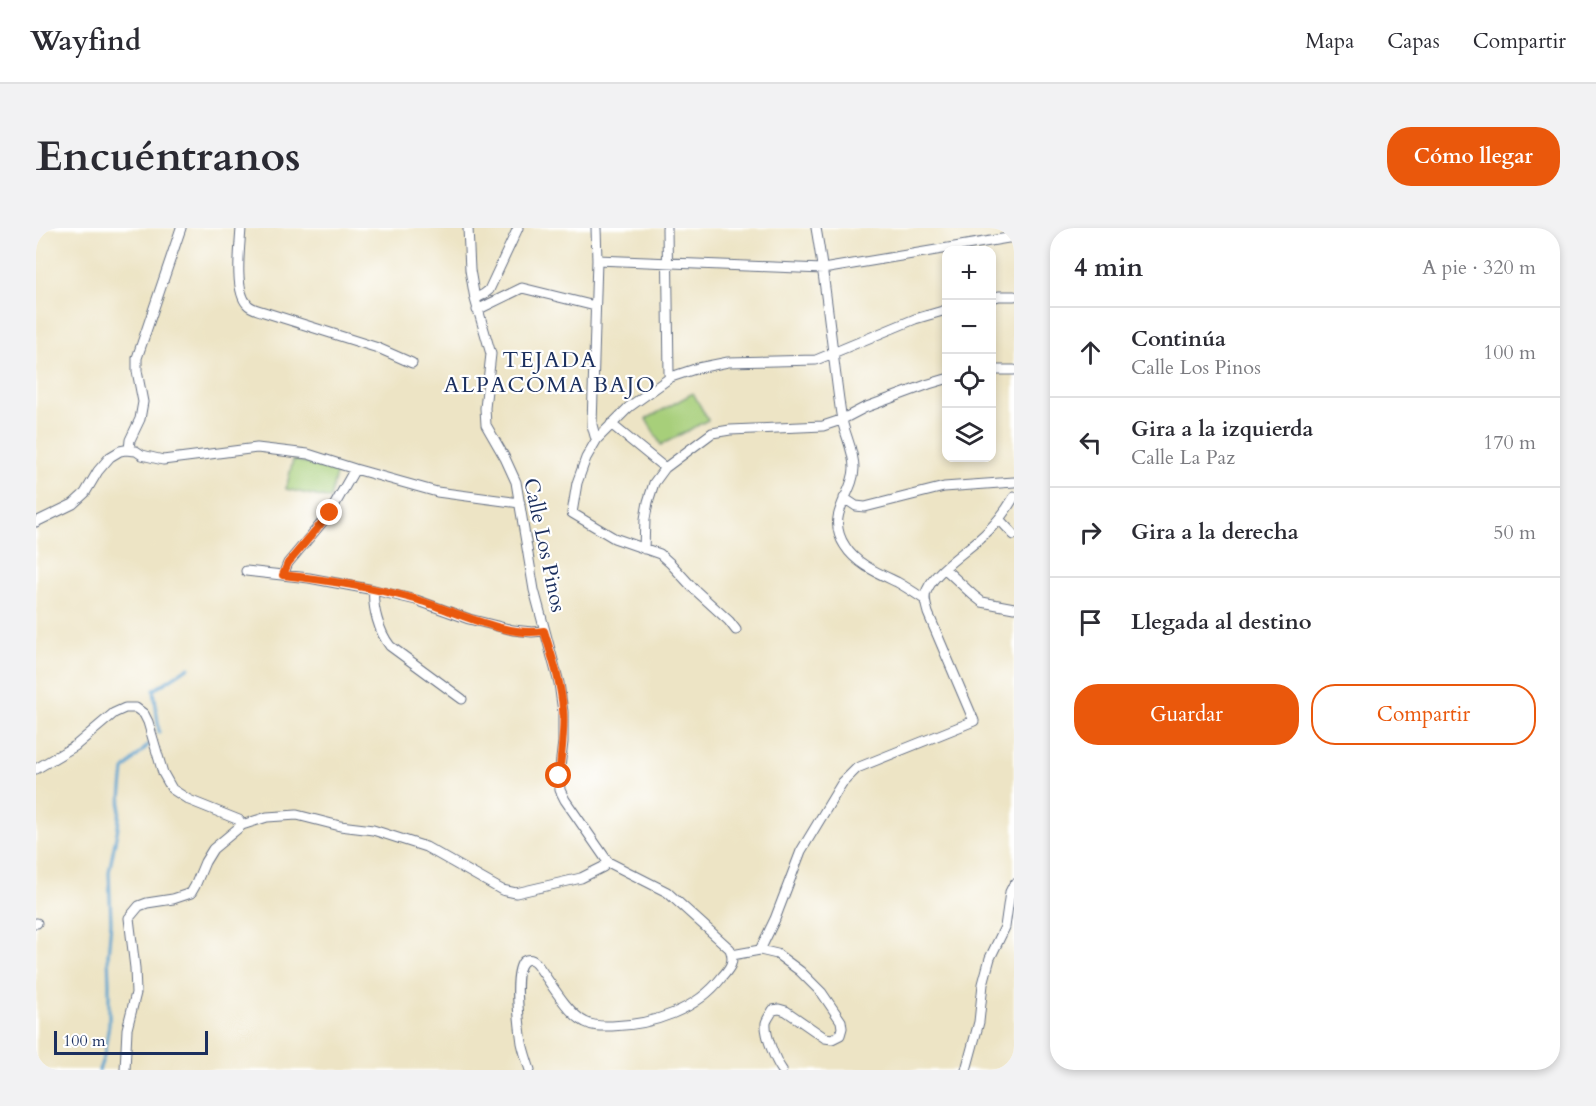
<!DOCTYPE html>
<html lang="es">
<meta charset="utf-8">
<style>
:root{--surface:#fff;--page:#f2f2f3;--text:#2b2b33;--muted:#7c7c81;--line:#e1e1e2;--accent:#ea580c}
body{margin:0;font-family:Cardo,serif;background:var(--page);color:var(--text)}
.controls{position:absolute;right:18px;top:18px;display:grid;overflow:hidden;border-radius:12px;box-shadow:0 3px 9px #0003}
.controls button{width:54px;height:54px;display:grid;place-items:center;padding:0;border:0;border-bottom:2px solid var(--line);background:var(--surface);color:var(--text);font:30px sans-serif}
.scale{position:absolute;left:18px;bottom:15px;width:154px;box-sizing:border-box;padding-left:6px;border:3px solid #1b2f5e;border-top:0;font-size:16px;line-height:21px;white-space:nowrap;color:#1b2f5e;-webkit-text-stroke:4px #fff;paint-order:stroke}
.stop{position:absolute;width:18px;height:18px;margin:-14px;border:4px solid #ea580c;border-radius:50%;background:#fff}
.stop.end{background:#ea580c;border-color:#fff;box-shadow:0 2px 6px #0008}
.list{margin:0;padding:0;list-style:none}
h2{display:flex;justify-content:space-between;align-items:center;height:78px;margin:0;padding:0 24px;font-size:26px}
h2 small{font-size:20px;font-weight:400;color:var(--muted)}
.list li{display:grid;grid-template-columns:39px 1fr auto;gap:18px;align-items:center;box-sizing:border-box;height:90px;padding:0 24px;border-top:2px solid var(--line)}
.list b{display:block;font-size:22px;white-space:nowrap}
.list p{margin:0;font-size:20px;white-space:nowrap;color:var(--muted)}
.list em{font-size:20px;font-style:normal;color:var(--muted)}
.actions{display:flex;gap:12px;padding:18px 24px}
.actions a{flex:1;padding:14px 0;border:2px solid var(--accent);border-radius:24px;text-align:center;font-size:21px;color:var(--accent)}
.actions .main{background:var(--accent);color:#fff}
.icon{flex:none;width:33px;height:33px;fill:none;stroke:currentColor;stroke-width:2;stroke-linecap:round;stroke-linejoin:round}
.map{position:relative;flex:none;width:978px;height:842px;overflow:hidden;border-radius:24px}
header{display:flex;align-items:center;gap:36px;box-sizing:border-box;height:84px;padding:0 30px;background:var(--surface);border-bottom:2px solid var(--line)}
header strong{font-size:28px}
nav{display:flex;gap:33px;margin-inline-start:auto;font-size:21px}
.intro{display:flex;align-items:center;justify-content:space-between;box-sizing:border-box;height:144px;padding:0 36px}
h1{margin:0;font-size:42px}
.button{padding:15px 27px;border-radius:24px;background:var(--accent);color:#fff;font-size:21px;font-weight:700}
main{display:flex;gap:36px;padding:0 36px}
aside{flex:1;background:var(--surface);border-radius:24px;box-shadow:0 3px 9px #0003}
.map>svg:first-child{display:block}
.green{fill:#a7cf7a;stroke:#617f6c;stroke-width:1.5}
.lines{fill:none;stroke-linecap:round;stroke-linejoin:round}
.stream{stroke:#59a1cf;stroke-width:3}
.street-casing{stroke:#646e82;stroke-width:11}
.street{stroke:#fff;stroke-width:9}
.route{stroke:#ea580c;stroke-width:8}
.labels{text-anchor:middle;stroke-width:4.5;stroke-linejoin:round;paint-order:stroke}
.street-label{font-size:21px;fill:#1b2f5e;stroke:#fff}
.neighbourhood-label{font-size:22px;letter-spacing:1.5px;fill:#1b2f5e;stroke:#fff}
</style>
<header>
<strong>Wayfind</strong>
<nav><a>Mapa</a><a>Capas</a><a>Compartir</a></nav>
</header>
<div class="intro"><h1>Encuéntranos</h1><a class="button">Cómo llegar</a></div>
<main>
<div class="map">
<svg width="978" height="842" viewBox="0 0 978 842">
<rect width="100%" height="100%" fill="#fff"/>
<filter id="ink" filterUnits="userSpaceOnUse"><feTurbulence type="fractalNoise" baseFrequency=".0167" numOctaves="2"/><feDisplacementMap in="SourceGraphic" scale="12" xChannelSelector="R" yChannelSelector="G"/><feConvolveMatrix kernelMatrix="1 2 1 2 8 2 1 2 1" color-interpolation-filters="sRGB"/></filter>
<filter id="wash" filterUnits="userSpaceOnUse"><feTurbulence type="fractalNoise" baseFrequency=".008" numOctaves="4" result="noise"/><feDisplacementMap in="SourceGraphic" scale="24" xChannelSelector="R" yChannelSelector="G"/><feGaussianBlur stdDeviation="1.35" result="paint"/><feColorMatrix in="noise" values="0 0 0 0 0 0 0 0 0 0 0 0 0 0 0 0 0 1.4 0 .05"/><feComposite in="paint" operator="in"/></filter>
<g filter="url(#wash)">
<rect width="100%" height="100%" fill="#ede4c5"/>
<path class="green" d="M657,165L672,192L625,217L610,191Z
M257,232L301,242L294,271L250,261Z"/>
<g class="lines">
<path class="stream" d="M123,504L118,462L153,439
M63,842L68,828L73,796V754L72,728L75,694L73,644L82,599L88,542L115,514"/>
</g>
</g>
<g filter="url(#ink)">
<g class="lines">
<defs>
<path id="street" d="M205,0C204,19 198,62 211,76C215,81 222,82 228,84L342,120L376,135
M432,0L434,42L439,71L455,126L449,180L450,197L469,230L480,254L498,362L523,455L527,484V514L523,548L524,562L529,572L572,634L631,664L694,721C699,734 694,740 686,749C661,782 616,797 576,798C567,798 558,799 549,794C531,785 513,752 500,735C496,731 493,730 488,733C476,742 484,800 486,815C488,824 491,833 494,842
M560,0L561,32L556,197L559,208L561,211
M631,0L633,146L635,149
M780,0C791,62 796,124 805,186C807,204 818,221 818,240C818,267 788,286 809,318C820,336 842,345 861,354C870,359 879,365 888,371
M561,32L787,41L978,9
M956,70L963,68H978
M439,71L448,66L453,62L482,0
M441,82L486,60L559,78
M956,142H978
M575,196L629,240
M93,222L94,212L104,191L107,174L101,143V130L145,0
M808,270L820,278L829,279L908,259L978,254
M963,291L978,307
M0,294L37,276L49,265L62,243L74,229L84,223L89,222L100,223L106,227L127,232L221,220L272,226L319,241L401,264L484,275
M608,321L609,291L612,274L618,255L629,240L676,205L694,202L787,198L805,192L828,180L893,156L910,151
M909,341L937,367L946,374L978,380
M210,343L273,350L338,362L380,372L433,391L477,402L496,404L508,403
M247,347L252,335L294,285L319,241
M338,362C336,379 343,404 354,418L426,471
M700,402L693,393L657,360L635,336L624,326L578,310L536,285L541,255L550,230L561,211L593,179L635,149L662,140L692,134L780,132L879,91L910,82
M0,541L39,518L78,485L89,480H100L108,486L112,494L127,545L136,561L153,572L203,592L206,597
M0,695H1
M724,722L739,691L765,623L806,555L821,540L938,493L892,385C890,377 887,369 891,362C901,340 935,321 952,303C962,293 971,281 978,269
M696,727L724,722L741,726L764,743L786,765L805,793L806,800L804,807L796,811L789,810L750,783L743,781L737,782C735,786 731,791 730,795C729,807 739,832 746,842
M89,842L91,801L100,765L99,740L93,690L103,678L111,675L137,671L155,665L159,658L169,634L177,621L206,597L231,589L261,587L304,598L337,602L390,619L466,662L480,665L545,650L567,639L572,634
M930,842L943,794L947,756L954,730L969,699L974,664L978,656"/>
</defs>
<use href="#street" class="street-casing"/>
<use href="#street" class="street"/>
</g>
</g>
<g class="lines" filter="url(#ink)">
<path class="route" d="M294,285L252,335L247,347C291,352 336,359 379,371C417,382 469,410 508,403C516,429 525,454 527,481C529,503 525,526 523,548"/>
</g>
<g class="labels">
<g class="street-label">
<text transform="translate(509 317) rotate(78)" y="7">Calle Los Pinos</text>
</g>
<g class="neighbourhood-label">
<text x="514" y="139">TEJADA<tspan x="514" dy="25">ALPACOMA BAJO</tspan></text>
</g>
</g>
</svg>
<div class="controls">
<button>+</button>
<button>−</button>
<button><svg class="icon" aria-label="locate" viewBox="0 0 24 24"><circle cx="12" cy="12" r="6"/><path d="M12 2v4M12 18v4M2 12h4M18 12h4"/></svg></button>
<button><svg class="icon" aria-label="layers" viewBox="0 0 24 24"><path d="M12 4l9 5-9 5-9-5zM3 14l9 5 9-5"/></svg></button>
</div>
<div class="scale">100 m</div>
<div class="stop" style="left:523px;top:548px"></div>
<div class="stop end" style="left:294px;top:285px"></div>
</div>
<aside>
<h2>4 min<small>A pie · 320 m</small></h2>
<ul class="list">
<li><svg class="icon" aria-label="ahead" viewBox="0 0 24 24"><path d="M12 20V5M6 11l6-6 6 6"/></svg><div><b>Continúa</b><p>Calle Los Pinos</p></div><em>100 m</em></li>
<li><svg class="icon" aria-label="left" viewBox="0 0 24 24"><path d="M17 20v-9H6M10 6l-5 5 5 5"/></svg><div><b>Gira a la izquierda</b><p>Calle La Paz</p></div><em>170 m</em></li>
<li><svg class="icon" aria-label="right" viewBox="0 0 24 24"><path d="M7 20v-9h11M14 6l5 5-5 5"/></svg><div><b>Gira a la derecha</b></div><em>50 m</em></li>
<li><svg class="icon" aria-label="arrive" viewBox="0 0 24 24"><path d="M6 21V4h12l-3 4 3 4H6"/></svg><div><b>Llegada al destino</b></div></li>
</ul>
<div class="actions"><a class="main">Guardar</a><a>Compartir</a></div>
</aside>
</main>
